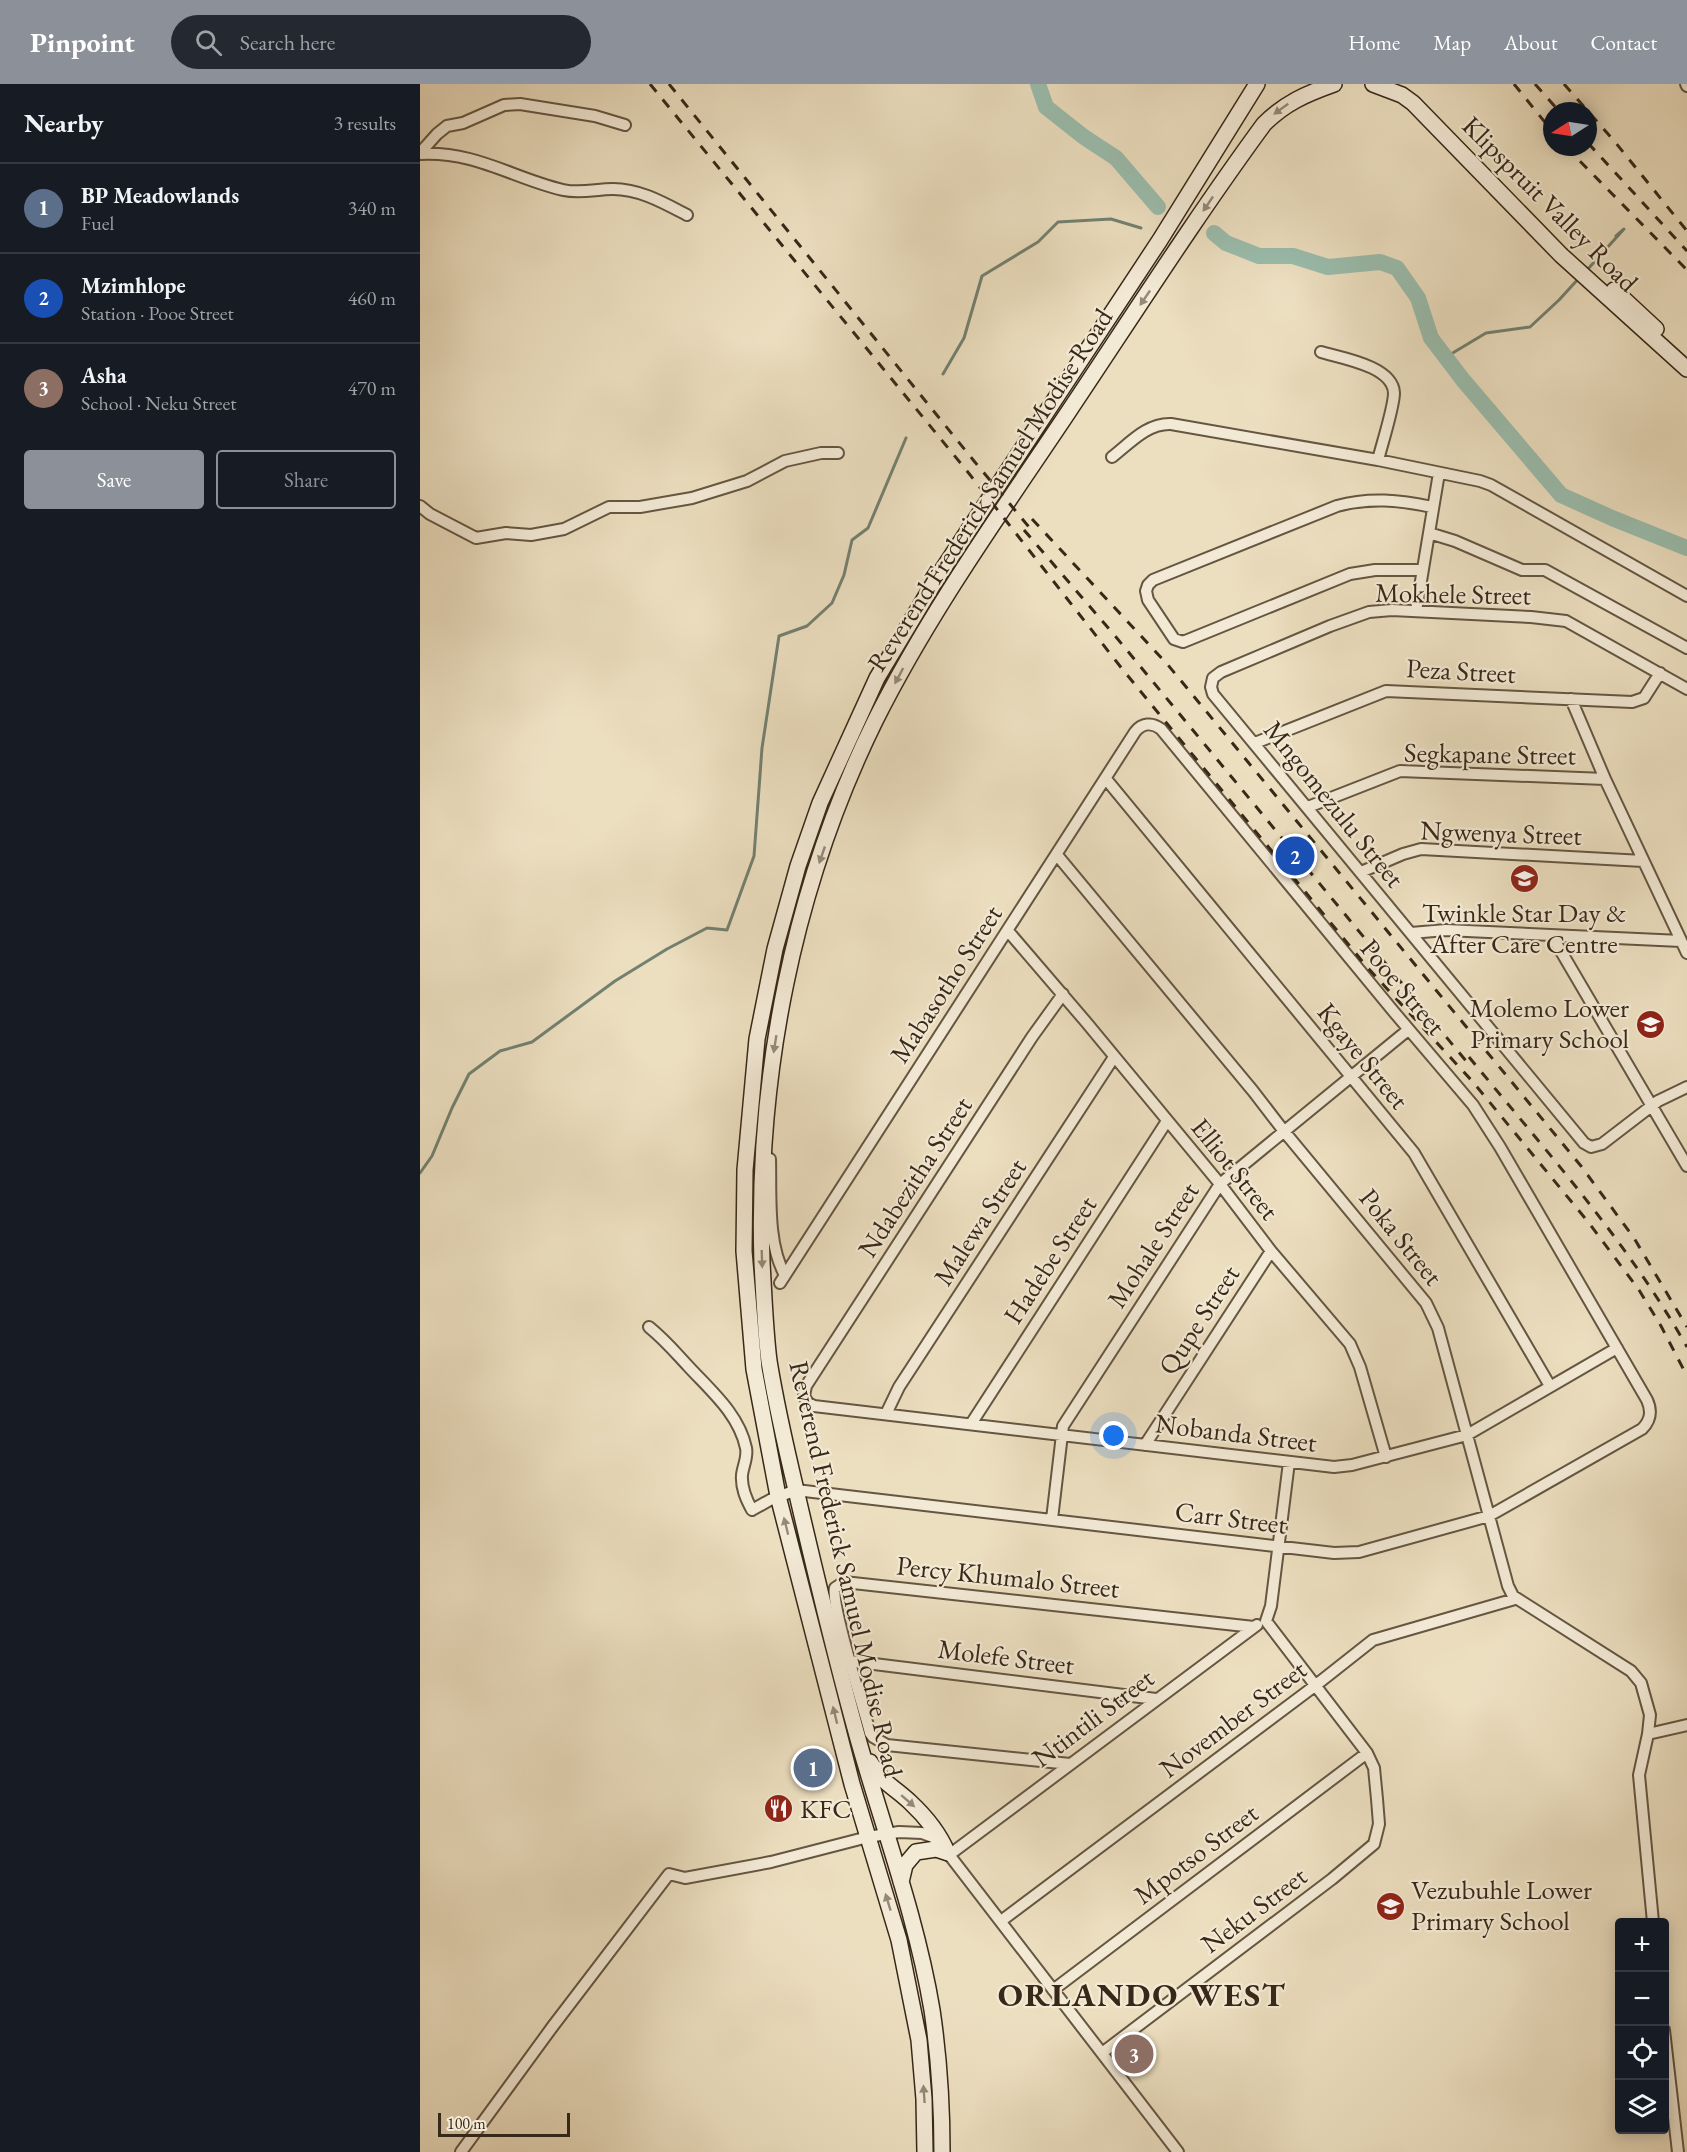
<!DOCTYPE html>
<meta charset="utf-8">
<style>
:root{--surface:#171b24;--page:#242831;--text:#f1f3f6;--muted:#9ea1a6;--line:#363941;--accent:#8c9099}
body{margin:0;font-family:"EB Garamond",serif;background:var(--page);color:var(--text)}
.controls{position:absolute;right:18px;bottom:18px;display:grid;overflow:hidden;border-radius:6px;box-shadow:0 3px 15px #0003}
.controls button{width:54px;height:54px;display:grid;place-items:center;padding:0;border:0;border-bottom:2px solid var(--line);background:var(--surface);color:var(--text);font:30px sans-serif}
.compass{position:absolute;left:1123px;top:18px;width:54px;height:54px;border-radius:50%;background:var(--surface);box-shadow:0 3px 15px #0003;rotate:258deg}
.scale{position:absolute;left:18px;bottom:15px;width:132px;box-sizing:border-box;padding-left:6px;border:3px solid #372818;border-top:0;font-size:16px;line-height:21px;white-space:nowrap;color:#372818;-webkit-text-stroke:4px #f3ead6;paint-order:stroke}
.you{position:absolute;left:694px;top:1352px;width:21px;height:21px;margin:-15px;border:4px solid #fff;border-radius:50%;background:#1a73e8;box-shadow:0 0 0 9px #1a73e833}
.badge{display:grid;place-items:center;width:39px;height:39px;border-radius:50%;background:var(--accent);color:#fff;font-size:20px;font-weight:700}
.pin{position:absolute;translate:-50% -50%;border:3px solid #fff;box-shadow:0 2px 6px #0006}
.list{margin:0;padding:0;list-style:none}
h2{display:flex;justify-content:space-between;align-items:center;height:78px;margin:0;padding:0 24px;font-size:26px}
h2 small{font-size:20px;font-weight:400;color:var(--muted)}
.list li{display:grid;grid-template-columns:39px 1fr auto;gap:18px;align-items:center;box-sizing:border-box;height:90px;padding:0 24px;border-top:2px solid var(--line)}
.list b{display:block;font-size:22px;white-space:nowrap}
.list p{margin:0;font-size:20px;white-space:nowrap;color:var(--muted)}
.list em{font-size:20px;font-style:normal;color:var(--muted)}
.actions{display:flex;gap:12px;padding:18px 24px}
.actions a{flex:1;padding:14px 0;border:2px solid var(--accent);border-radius:6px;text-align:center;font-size:21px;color:var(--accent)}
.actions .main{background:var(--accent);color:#fff}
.icon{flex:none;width:33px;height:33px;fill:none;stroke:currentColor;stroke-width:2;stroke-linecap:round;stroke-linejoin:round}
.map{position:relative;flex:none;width:1267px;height:2068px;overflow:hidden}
header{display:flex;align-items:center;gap:36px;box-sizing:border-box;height:84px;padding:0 30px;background:var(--accent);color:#fff}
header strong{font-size:28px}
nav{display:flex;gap:33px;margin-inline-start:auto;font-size:21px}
.search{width:420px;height:54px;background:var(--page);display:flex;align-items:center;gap:15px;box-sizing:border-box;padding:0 21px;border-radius:33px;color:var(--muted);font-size:22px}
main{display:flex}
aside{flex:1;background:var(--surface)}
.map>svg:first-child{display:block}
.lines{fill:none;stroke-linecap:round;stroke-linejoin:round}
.stream{stroke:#728171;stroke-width:3}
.river{stroke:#9abdad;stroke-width:16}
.street-casing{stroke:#645642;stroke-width:14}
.secondary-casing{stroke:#372818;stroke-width:18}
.street{stroke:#f3ead6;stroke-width:10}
.secondary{stroke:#f3ead6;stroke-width:15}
.rail{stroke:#372818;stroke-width:3;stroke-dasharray:10 10;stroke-linecap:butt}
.oneway{fill:#958977}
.labels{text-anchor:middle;stroke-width:4.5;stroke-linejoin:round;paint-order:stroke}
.street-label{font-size:27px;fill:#372818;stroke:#f3ead6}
.poi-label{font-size:27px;fill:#372818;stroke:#f3ead6;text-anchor:start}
.district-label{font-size:33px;font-weight:bold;letter-spacing:1.5px;fill:#372818;stroke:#f3ead6}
</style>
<header>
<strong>Pinpoint</strong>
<div class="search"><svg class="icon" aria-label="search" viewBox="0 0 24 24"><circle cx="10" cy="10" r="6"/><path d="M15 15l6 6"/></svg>Search here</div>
<nav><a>Home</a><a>Map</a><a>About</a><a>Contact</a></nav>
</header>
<main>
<aside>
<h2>Nearby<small>3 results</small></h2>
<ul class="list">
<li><span class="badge" style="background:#5c6f8a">1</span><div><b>BP Meadowlands</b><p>Fuel</p></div><em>340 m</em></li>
<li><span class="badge" style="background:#1a4fb4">2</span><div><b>Mzimhlope</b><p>Station · Pooe Street</p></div><em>460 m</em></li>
<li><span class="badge" style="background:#8d6e63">3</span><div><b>Asha</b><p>School · Neku Street</p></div><em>470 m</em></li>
</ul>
<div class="actions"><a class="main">Save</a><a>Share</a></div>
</aside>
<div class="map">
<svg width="1267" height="2068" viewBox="0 0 1267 2068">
<rect width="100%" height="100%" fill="#ecdfc0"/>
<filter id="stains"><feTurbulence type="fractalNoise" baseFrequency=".00333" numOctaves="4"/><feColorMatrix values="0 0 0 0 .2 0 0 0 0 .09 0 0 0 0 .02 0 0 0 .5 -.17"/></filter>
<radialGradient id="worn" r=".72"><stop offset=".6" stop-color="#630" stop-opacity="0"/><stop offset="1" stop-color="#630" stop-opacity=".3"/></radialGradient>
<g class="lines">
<path class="stream" d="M1167,186L1204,145L1196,152
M1026,273L1066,249L1110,243L1139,216L1160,193
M523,290L544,254L562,192L618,158L638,138L691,135L721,144
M0,1089L12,1072L32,1024L49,990L80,967L112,958L195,897L247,865L287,844L307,846L334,772L342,664L359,552L387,542L412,519L424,491L432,456L448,444L486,354"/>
<path class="river" d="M618,0L626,23L664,53L696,74L738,123
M794,149L806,159L839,172H873L908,183L960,178L977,184L998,214L1011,254L1043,296L1141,411L1192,434L1267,464"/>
<defs>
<path id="street" d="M1266,0L1267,2
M0,69L17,50L27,42L43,39L84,21L100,20L175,32L205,41
M0,70C56,67 92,94 143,106C161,110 176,105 193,105C220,105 244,119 267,131
M901,268C921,274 973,282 974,309C974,323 962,360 958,376
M692,373C710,359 727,339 751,340L958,376L1060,397L1071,401L1267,512
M0,422L10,430L56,454L86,449L111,451L144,445L189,423H220L272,414L327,397L365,377L401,369H418
M1009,449L1035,457L1102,486H1125L1267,564
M1001,486H955L930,490L763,558L754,555L728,516L726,507L728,501L733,496L917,422C949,413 980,416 1012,423
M996,527L1019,389
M1267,605L1146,537L1111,533L972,526L949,528L910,542L801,588L793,594L791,603L793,610L1164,1059L1171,1063L1182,1060L1238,1017L1267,1003
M1151,615L1185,695L1267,869
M835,659L966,607L1212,618L1224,614L1240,589
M686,695L994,1069L1130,1302
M888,723L980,687L1185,695
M637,771L833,1007L863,1046L1006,1219L1018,1244L1088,1502L1093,1512L1211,1587L1221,1599L1230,1631L1228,1650L1219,1691L1233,1838
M941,788L983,770L1001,765L1223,777
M588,847L666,938L800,1100L851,1167L930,1260L940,1283L966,1373
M991,849L1026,846L1261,857
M1132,852L1267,1082
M643,910L612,953L386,1302L384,1312L388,1319L394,1322L914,1383L932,1381L1047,1351L1197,1264
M350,1075C351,1110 347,1160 365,1191
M229,1243C245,1256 254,1267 268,1282C290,1306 319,1330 326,1364C328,1373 323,1382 322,1391C321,1404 326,1415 332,1426L350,1416L376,1406L914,1469L939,1468L1069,1432L1222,1345C1231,1336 1232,1327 1227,1316L1080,1063L1053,1021L974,928L741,645C732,638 722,639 715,648L360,1199
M466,1330L479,1303L694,973
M551,1340L747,1037
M725,1361L851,1167
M632,1435L643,1342L800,1100L988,946
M846,1537L851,1522L869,1378
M430,1577L736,1615
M1228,1650L1267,1641
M650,1680L467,1661L453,1653L450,1649C444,1624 410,1520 415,1504L424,1498L834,1543
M529,1771L837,1541
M581,1837L896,1601L953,1556L1095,1515
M633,1906L947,1669
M1244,1946L1258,2068
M682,1969L912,1795L954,1760L959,1740L957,1715L954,1684L947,1669L846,1537
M41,2068L133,1942L249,1790L265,1794L351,1778L448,1753L479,1748L502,1749L513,1753L527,1768L758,2068"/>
<path id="secondary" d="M953,0L982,11L993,19L1141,171L1267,285
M1194,206L1236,245
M450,1678C463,1700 473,1702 490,1718C505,1732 519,1749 527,1768
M481,1798L485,1781L496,1768L516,1765L528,1769
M505,2068L504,2015L499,1956L479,1856L432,1700L358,1412L334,1285L324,1167L325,1086L337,955L355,865L378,782L400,719L457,594L517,494L740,156L837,0
M522,2068C522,2020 519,1973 512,1926C497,1836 465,1749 440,1662C416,1577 396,1492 376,1406C366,1364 356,1320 349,1277C345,1245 344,1212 342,1179C336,993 373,804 455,637C509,529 580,430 647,330C712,233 775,134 844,40C865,19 886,10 914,0"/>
</defs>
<use href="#street" class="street-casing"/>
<use href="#secondary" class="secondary-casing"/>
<use href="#street" class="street"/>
<use href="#secondary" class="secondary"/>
<path class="rail" d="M230,0L547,387L703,586L947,883L1053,998L1169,1139L1219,1206L1241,1242L1267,1292
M249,0L554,377L614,449
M1094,0L1132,47
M1115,0L1139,27
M1144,0L1195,58L1267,147
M1168,59L1267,167
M1146,63L1267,186
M612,435L748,581L1161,1082L1214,1154L1267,1243
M604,446L696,553L1051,983
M1049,973C1126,1067 1207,1157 1267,1263"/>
</g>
<defs><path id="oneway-solid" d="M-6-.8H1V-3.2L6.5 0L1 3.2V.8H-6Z" transform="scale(1.5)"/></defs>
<g class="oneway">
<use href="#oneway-solid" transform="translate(861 25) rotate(144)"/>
<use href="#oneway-solid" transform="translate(788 120) rotate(124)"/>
<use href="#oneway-solid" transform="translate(725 214) rotate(124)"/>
<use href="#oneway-solid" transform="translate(479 592) rotate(118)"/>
<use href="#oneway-solid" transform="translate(402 771) rotate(109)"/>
<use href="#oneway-solid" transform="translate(355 960) rotate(99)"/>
<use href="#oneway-solid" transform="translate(342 1175) rotate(88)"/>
<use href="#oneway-solid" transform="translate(366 1442) rotate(-104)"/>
<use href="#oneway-solid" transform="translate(415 1631) rotate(-104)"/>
<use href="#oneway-solid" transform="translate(488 1717) rotate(41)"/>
<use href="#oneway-solid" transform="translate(468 1818) rotate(-107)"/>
<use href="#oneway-solid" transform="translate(504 2010) rotate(-94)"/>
</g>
<defs>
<symbol id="school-disc" viewBox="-11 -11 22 22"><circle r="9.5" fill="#8f2418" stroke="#f3ead6"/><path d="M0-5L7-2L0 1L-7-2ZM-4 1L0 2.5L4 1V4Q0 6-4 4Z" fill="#fff"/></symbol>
<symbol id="restaurant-disc" viewBox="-11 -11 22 22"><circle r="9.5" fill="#8f2418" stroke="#f3ead6"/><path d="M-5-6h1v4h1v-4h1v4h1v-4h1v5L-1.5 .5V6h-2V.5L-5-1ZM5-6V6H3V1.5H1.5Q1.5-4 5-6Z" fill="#fff"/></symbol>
</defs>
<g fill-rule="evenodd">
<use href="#school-disc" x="1088" y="778" width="33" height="33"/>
<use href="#school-disc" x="1214" y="924" width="33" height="33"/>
<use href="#restaurant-disc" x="342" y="1708" width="33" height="33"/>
<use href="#school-disc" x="954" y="1806" width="33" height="33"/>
</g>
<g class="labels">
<g class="street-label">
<text transform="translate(1130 120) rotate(45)" y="9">Klipspruit Valley Road</text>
<text transform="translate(570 406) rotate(-57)" y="9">Reverend Frederick Samuel Modise Road</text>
<text transform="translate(1033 510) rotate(1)" y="9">Mokhele Street</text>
<text transform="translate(1041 587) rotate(3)" y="9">Peza Street</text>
<text transform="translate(1070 670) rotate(1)" y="9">Segkapane Street</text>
<text transform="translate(914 720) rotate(51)" y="9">Mngomezulu Street</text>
<text transform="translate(1081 749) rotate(2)" y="9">Ngwenya Street</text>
<text transform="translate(526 900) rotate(-57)" y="9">Mabasotho Street</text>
<text transform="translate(983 903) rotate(50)" y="9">Pooe Street</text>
<text transform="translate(943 972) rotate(51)" y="9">Kgaye Street</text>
<text transform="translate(815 1085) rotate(51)" y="9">Elliot Street</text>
<text transform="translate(495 1093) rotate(-57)" y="9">Ndabezitha Street</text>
<text transform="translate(560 1138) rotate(-57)" y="9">Malewa Street</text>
<text transform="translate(981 1153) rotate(51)" y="9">Poka Street</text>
<text transform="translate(733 1161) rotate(-57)" y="9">Mohale Street</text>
<text transform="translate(630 1176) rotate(-57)" y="9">Hadebe Street</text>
<text transform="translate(779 1236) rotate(-57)" y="9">Qupe Street</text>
<text transform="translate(816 1349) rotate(7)" y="9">Nobanda Street</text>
<text transform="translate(811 1434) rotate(7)" y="9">Carr Street</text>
<text transform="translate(426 1485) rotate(77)" y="9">Reverend Frederick Samuel Modise Road</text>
<text transform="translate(588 1493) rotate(6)" y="9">Percy Khumalo Street</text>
<text transform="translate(586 1573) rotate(7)" y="9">Molefe Street</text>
<text transform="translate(673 1634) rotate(-37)" y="9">Ntintili Street</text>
<text transform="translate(813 1635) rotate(-37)" y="9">November Street</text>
<text transform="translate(776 1770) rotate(-37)" y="9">Mpotso Street</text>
<text transform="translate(834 1826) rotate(-37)" y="9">Neku Street</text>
</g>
<g class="poi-label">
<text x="1104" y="838" text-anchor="middle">Twinkle Star Day &amp;<tspan x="1104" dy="31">After Care Centre</tspan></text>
<text x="1209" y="933" text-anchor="end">Molemo Lower<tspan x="1209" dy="31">Primary School</tspan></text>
<text x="380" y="1734">KFC</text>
<text x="991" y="1815">Vezubuhle Lower<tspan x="991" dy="31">Primary School</tspan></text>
</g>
<g class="district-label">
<text x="722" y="1922">ORLANDO WEST</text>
</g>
</g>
<rect width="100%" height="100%" filter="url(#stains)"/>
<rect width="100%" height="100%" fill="url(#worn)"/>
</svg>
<div class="controls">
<button>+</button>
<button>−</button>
<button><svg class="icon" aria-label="locate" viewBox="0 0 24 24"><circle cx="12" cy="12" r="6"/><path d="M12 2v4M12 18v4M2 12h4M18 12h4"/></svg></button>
<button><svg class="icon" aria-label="layers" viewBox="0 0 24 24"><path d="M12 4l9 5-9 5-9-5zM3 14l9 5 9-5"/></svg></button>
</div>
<svg class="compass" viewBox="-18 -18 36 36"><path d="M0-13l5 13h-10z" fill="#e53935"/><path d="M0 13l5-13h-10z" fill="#9ea1a6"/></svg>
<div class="scale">100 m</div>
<div class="you"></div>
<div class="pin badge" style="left:393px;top:1684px;background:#5c6f8a">1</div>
<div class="pin badge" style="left:875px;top:772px;background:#1a4fb4">2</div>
<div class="pin badge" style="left:714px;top:1970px;background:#8d6e63">3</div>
</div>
</main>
